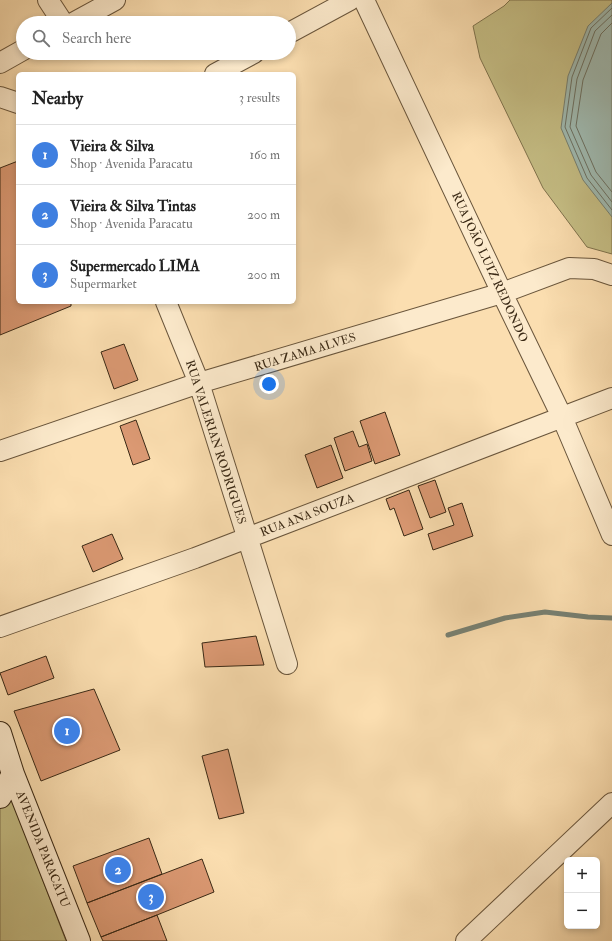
<!DOCTYPE html>
<meta charset="utf-8">
<style>
:root{--surface:#fff;--page:#f2f2f2;--text:#222;--muted:#767676;--line:#e0e0e0;--accent:#0f766e}
body{margin:0;font-family:"IM FELL Double Pica",serif;background:var(--page);color:var(--text)}
.controls{position:absolute;right:12px;bottom:12px;display:grid;overflow:hidden;border-radius:6px;box-shadow:0 2px 6px #0003}
.controls button{width:36px;height:36px;display:grid;place-items:center;padding:0;border:0;border-bottom:1px solid var(--line);background:var(--surface);color:var(--text);font:20px sans-serif}
.you{position:absolute;left:269px;top:384px;width:14px;height:14px;margin:-10px;border:3px solid #fff;border-radius:50%;background:#1a73e8;box-shadow:0 0 0 6px #1a73e833}
.badge{display:grid;place-items:center;width:26px;height:26px;border-radius:50%;background:var(--accent);color:#fff;font-size:13px;font-weight:700}
.pin{position:absolute;translate:-50% -50%;border:2px solid #fff;box-shadow:0 1px 4px #0006}
.list{margin:0;padding:0;list-style:none}
h2{display:flex;justify-content:space-between;align-items:center;height:52px;margin:0;padding:0 16px;font-size:17px}
h2 small{font-size:13px;font-weight:400;color:var(--muted)}
.list li{display:grid;grid-template-columns:26px 1fr auto;gap:12px;align-items:center;box-sizing:border-box;height:60px;padding:0 16px;border-top:1px solid var(--line)}
.list b{display:block;font-size:15px;white-space:nowrap}
.list p{margin:0;font-size:13px;white-space:nowrap;color:var(--muted)}
.list em{font-size:13px;font-style:normal;color:var(--muted)}
.icon{flex:none;width:22px;height:22px;fill:none;stroke:currentColor;stroke-width:2;stroke-linecap:round;stroke-linejoin:round}
.map{position:relative;flex:none;width:612px;height:941px;overflow:hidden}
.search{position:absolute;background:var(--surface);box-shadow:0 2px 6px #0003;left:16px;top:16px;width:280px;height:44px;display:flex;align-items:center;gap:10px;box-sizing:border-box;padding:0 14px;border-radius:22px;color:var(--muted);font-size:15px}
.panel{position:absolute;background:var(--surface);box-shadow:0 2px 6px #0003;left:16px;top:72px;width:280px;height:232px;border-radius:6px}
.map>svg:first-child{display:block}
.green{fill:#c6bf86;stroke:#80744e}
.water{fill:#a0bbb2;stroke:#778173}
.lines{fill:none;stroke-linecap:round;stroke-linejoin:round}
.shore{stroke:#6d7264;stroke-width:1}
.stream{stroke:#778173;stroke-width:5}
.building{fill:#db9973;stroke:#3a2915}
.street-casing{stroke:#6a563c;stroke-width:22}
.secondary-casing{stroke:#3a2915;stroke-width:24}
.street{stroke:#fceacc;stroke-width:20}
.secondary{stroke:#fceacc;stroke-width:22}
.labels{text-anchor:middle;stroke-width:3;stroke-linejoin:round;paint-order:stroke}
.street-label{font-size:12px;fill:#3a2915;stroke:#fceacc}
</style>
<div class="map">
<svg width="612" height="941" viewBox="0 0 612 941">
<rect width="100%" height="100%" fill="#fbdeb0"/>
<filter id="stains"><feTurbulence type="fractalNoise" baseFrequency=".005" numOctaves="4"/><feColorMatrix values="0 0 0 0 .2 0 0 0 0 .09 0 0 0 0 .02 0 0 0 .5 -.17"/></filter>
<radialGradient id="worn" r=".72"><stop offset=".6" stop-color="#630" stop-opacity="0"/><stop offset="1" stop-color="#630" stop-opacity=".3"/></radialGradient>
<path class="green" d="M510,0H612V254L587,247L543,188L480,58L473,26L504,6Z
M9,792L66,941H0V809Z"/>
<path class="water" d="M612,3V217L583,180L561,128L568,76L588,26Z"/>
<g class="lines">
<path class="shore" d="M612,8L591,28L572,77L565,127L587,178L612,210
M612,15L595,31L577,79L570,127L591,175L612,202
M612,23L601,34L583,80L576,126L596,172L612,192"/>
<path class="stream" d="M448,635L505,618L545,612L588,617L612,618"/>
</g>
<path class="building" d="M18,161V302H71V306L0,335V168Z
M124,344L138,380L114,389L101,352Z
M385,412L400,455L375,464L360,421Z
M136,420L150,459L133,465L120,426Z
M353,431L359,447L367,444L372,461L345,471L334,438Z
M331,445L343,478L317,488L305,455Z
M435,480L446,512L430,518L418,486Z
M409,490L423,529L404,536L394,508L390,510L386,499Z
M462,503L473,536L433,550L428,534L454,525L448,508Z
M112,534L123,559L93,572L82,546Z
M256,636L264,665L205,667L202,643Z
M46,656L54,678L8,695L0,673Z
M94,689L120,750L41,781L14,711Z
M228,749L244,813L219,819L202,756Z
M149,838L162,874L87,903L73,866Z
M202,859L214,892L157,915L101,937L87,903Z
M157,915L167,941H103L101,937Z"/>
<g class="lines">
<defs>
<path id="street" d="M48,0L63,23
M364,0L502,293L562,417L612,535
M73,23L115,0
M289,33L350,0
M0,63L23,50
M215,74L254,53
M0,97L18,103
M166,302L199,383L287,664
M0,451L199,383L502,293L569,268L594,269L612,275
M0,627L195,558L612,398
M466,941L612,803"/>
<path id="secondary" d="M0,733L13,774L79,941
M0,797L13,774"/>
</defs>
<use href="#street" class="street-casing"/>
<use href="#secondary" class="secondary-casing"/>
<use href="#street" class="street"/>
<use href="#secondary" class="secondary"/>
</g>
<g class="labels">
<g class="street-label">
<text transform="translate(490 267) rotate(65)" y="4">RUA JOÃO LUIZ REDONDO</text>
<text transform="translate(305 352) rotate(-17)" y="4">RUA ZAMA ALVES</text>
<text transform="translate(216 442) rotate(72)" y="4">RUA VALERIAN RODRIGUES</text>
<text transform="translate(307 515) rotate(-21)" y="4">RUA ANA SOUZA</text>
<text transform="translate(43 849) rotate(68)" y="4">AVENIDA PARACATU</text>
</g>
</g>
<rect width="100%" height="100%" filter="url(#stains)"/>
<rect width="100%" height="100%" fill="url(#worn)"/>
</svg>
<div class="controls">
<button>+</button>
<button>−</button>
</div>
<div class="you"></div>
<div class="pin badge" style="left:67px;top:731px;background:#3f7fe0">1</div>
<div class="pin badge" style="left:118px;top:870px;background:#3f7fe0">2</div>
<div class="pin badge" style="left:151px;top:897px;background:#3f7fe0">3</div>
<div class="search"><svg class="icon" aria-label="search" viewBox="0 0 24 24"><circle cx="10" cy="10" r="6"/><path d="M15 15l6 6"/></svg>Search here</div>
<section class="panel">
<h2>Nearby<small>3 results</small></h2>
<ul class="list">
<li><span class="badge" style="background:#3f7fe0">1</span><div><b>Vieira &amp; Silva</b><p>Shop · Avenida Paracatu</p></div><em>160 m</em></li>
<li><span class="badge" style="background:#3f7fe0">2</span><div><b>Vieira &amp; Silva Tintas</b><p>Shop · Avenida Paracatu</p></div><em>200 m</em></li>
<li><span class="badge" style="background:#3f7fe0">3</span><div><b>Supermercado LIMA</b><p>Supermarket</p></div><em>200 m</em></li>
</ul>
</section>
</div>
